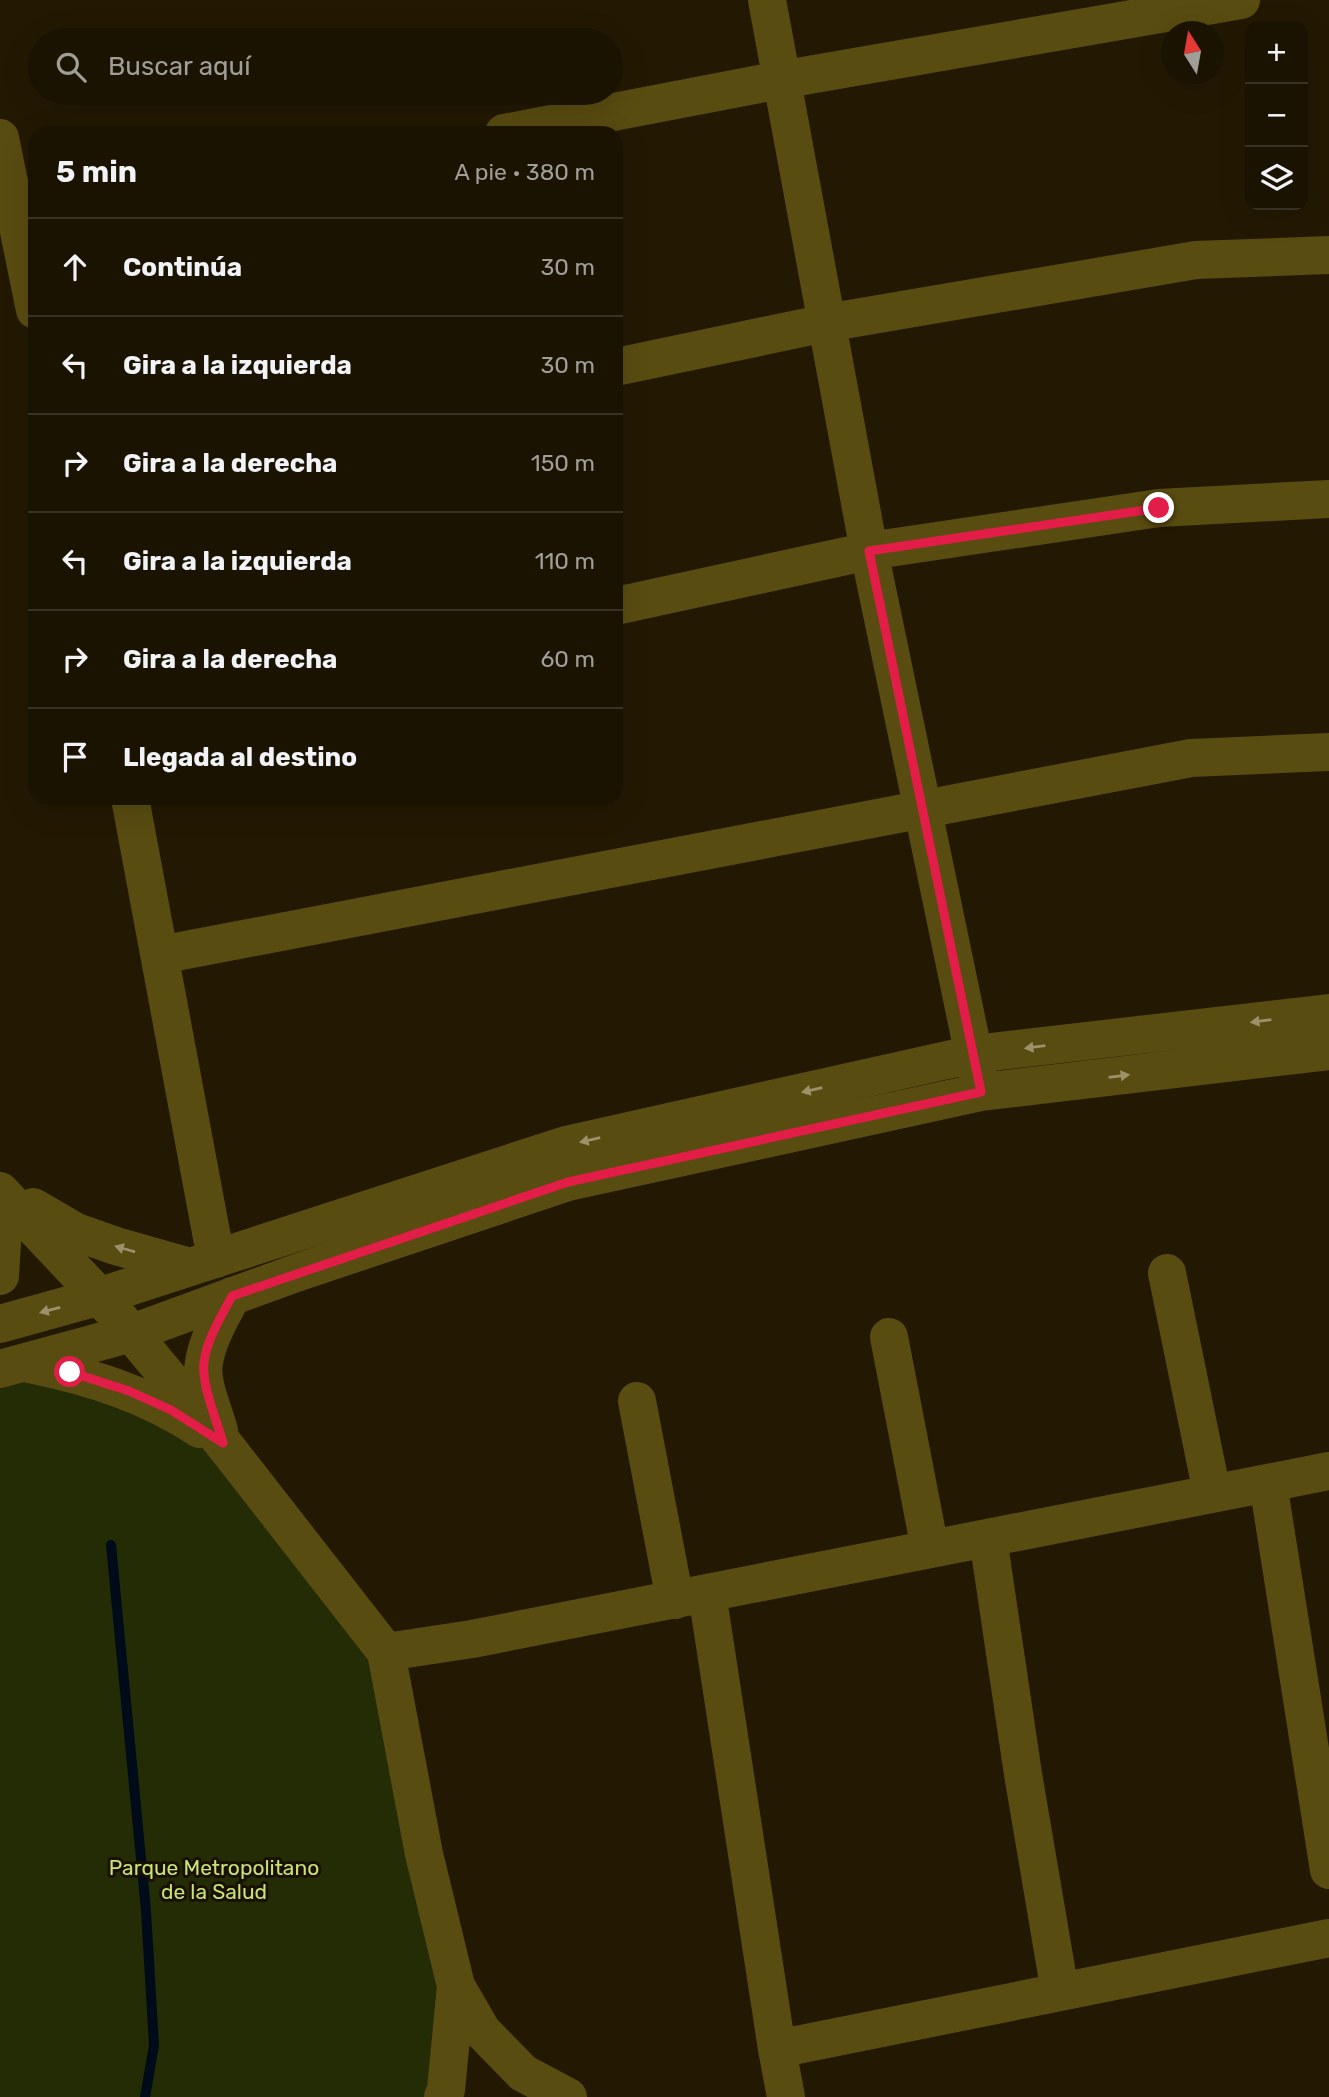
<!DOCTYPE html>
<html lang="es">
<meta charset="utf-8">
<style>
:root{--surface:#1a1302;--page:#231c0c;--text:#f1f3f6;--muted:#9f9e99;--line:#383224}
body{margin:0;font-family:Rubik,sans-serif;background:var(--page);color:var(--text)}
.controls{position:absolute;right:21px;top:21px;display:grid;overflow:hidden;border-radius:14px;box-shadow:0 7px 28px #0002}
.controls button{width:63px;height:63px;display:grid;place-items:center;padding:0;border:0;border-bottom:2px solid var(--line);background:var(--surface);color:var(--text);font:35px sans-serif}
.compass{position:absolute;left:1161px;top:21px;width:63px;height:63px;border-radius:50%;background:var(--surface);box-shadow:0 7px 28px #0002;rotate:349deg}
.stop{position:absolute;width:21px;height:21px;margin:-16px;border:5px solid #e11d48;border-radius:50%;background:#fff}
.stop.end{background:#e11d48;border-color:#fff;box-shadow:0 2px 7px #0008}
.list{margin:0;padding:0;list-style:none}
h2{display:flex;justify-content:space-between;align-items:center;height:91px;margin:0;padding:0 28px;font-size:30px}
h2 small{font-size:23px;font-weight:400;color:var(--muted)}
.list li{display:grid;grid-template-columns:46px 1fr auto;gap:21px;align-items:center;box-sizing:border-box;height:98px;padding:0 28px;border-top:2px solid var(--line)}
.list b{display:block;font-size:26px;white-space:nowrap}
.list em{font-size:23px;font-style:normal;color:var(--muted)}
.icon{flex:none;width:38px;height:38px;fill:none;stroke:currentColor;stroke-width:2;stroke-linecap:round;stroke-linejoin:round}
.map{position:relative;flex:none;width:1329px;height:2097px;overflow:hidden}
.search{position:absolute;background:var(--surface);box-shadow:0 7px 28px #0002;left:28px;top:28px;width:595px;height:77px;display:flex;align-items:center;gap:18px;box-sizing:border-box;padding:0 24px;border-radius:38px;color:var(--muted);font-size:26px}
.panel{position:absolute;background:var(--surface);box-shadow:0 7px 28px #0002;left:28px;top:126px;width:595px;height:679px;border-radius:21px}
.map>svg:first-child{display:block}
.green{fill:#242c06}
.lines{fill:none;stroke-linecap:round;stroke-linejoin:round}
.stream{stroke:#000b1a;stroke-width:10}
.street{stroke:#594c11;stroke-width:38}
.oneway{fill:#9c916b}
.route{stroke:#e11d48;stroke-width:9}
.labels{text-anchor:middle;stroke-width:6;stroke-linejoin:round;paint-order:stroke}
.park-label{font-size:21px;fill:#c8e374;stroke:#1a1000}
</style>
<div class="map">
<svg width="1329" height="2097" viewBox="0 0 1329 2097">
<rect width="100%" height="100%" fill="#231903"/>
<path class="green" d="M0,1369L171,1410L386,1652L456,1986L443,2097H0Z"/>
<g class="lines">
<path class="stream" d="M111,1545L146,1911L154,2045L145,2097"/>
<path class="street" d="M767,0L869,551L979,1080
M504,133L780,80L1241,0
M0,138L35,310
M616,367L826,323L1196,260L1329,255
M616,606L869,551L1159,508L1329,499
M130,798L216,1259
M160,955L1191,758L1329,752
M0,1191L113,1311L223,1443L386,1652L424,1854L456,1986L482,2031L523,2073L568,2097
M33,1207L76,1232L116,1246L190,1267
M0,1229L2,1243L0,1276
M1167,1273L1212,1493
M0,1324L101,1296L566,1145L974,1054L1329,1013
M889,1337L930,1549
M29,1364C92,1377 146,1394 200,1429
M0,1369L132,1333L296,1273L568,1182L981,1092L1329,1051
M637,1401L675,1600
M219,1431C214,1410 200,1383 204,1362C208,1338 221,1317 232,1296
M1268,1483L1329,1870
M988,1538L1023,1774L1060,1992
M707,1593L777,2049L786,2097
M386,1652L472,1639L1329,1471
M777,2049L1329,1938
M443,2097L446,2090L456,1986"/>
</g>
<defs><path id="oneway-solid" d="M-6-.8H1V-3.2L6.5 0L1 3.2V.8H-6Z" transform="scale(1.75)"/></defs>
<g class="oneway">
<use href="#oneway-solid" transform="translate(1261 1021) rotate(173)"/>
<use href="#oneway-solid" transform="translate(1035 1047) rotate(173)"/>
<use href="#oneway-solid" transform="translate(1119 1076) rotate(-7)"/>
<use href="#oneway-solid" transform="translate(812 1090) rotate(167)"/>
<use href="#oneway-solid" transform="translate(590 1140) rotate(167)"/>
<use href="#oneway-solid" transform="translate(125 1249) rotate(-164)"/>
<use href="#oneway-solid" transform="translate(50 1310) rotate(165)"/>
</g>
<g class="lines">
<path class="route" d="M70,1372L129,1391L171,1410L223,1443C217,1421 201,1384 204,1362C207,1339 221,1317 232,1296L568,1182L981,1092L869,551L1159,508"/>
</g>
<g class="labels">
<g class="park-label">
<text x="214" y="1875">Parque Metropolitano<tspan x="214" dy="24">de la Salud</tspan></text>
</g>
</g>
</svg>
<div class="controls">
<button>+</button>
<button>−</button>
<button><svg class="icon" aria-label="layers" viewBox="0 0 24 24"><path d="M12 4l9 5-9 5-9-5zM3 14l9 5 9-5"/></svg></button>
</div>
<svg class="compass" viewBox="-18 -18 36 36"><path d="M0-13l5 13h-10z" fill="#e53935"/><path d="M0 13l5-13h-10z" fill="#9f9e99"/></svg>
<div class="stop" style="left:70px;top:1372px"></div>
<div class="stop end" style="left:1159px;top:508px"></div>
<div class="search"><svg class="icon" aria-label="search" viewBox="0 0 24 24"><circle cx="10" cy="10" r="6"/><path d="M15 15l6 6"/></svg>Buscar aquí</div>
<section class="panel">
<h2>5 min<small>A pie · 380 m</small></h2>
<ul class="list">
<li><svg class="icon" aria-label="ahead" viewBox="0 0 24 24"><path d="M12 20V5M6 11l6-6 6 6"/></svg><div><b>Continúa</b></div><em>30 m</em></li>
<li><svg class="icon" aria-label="left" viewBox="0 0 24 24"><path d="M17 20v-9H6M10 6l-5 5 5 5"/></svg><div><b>Gira a la izquierda</b></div><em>30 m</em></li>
<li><svg class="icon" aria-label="right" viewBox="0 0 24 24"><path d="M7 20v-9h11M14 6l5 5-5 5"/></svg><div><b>Gira a la derecha</b></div><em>150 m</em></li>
<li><svg class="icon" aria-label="left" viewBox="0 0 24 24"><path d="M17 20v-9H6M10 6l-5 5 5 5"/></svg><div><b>Gira a la izquierda</b></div><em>110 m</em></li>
<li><svg class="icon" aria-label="right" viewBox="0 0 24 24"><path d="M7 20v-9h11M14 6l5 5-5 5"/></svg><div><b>Gira a la derecha</b></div><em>60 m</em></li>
<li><svg class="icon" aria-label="arrive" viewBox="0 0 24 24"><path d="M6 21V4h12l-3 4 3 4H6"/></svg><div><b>Llegada al destino</b></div></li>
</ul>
</section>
</div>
